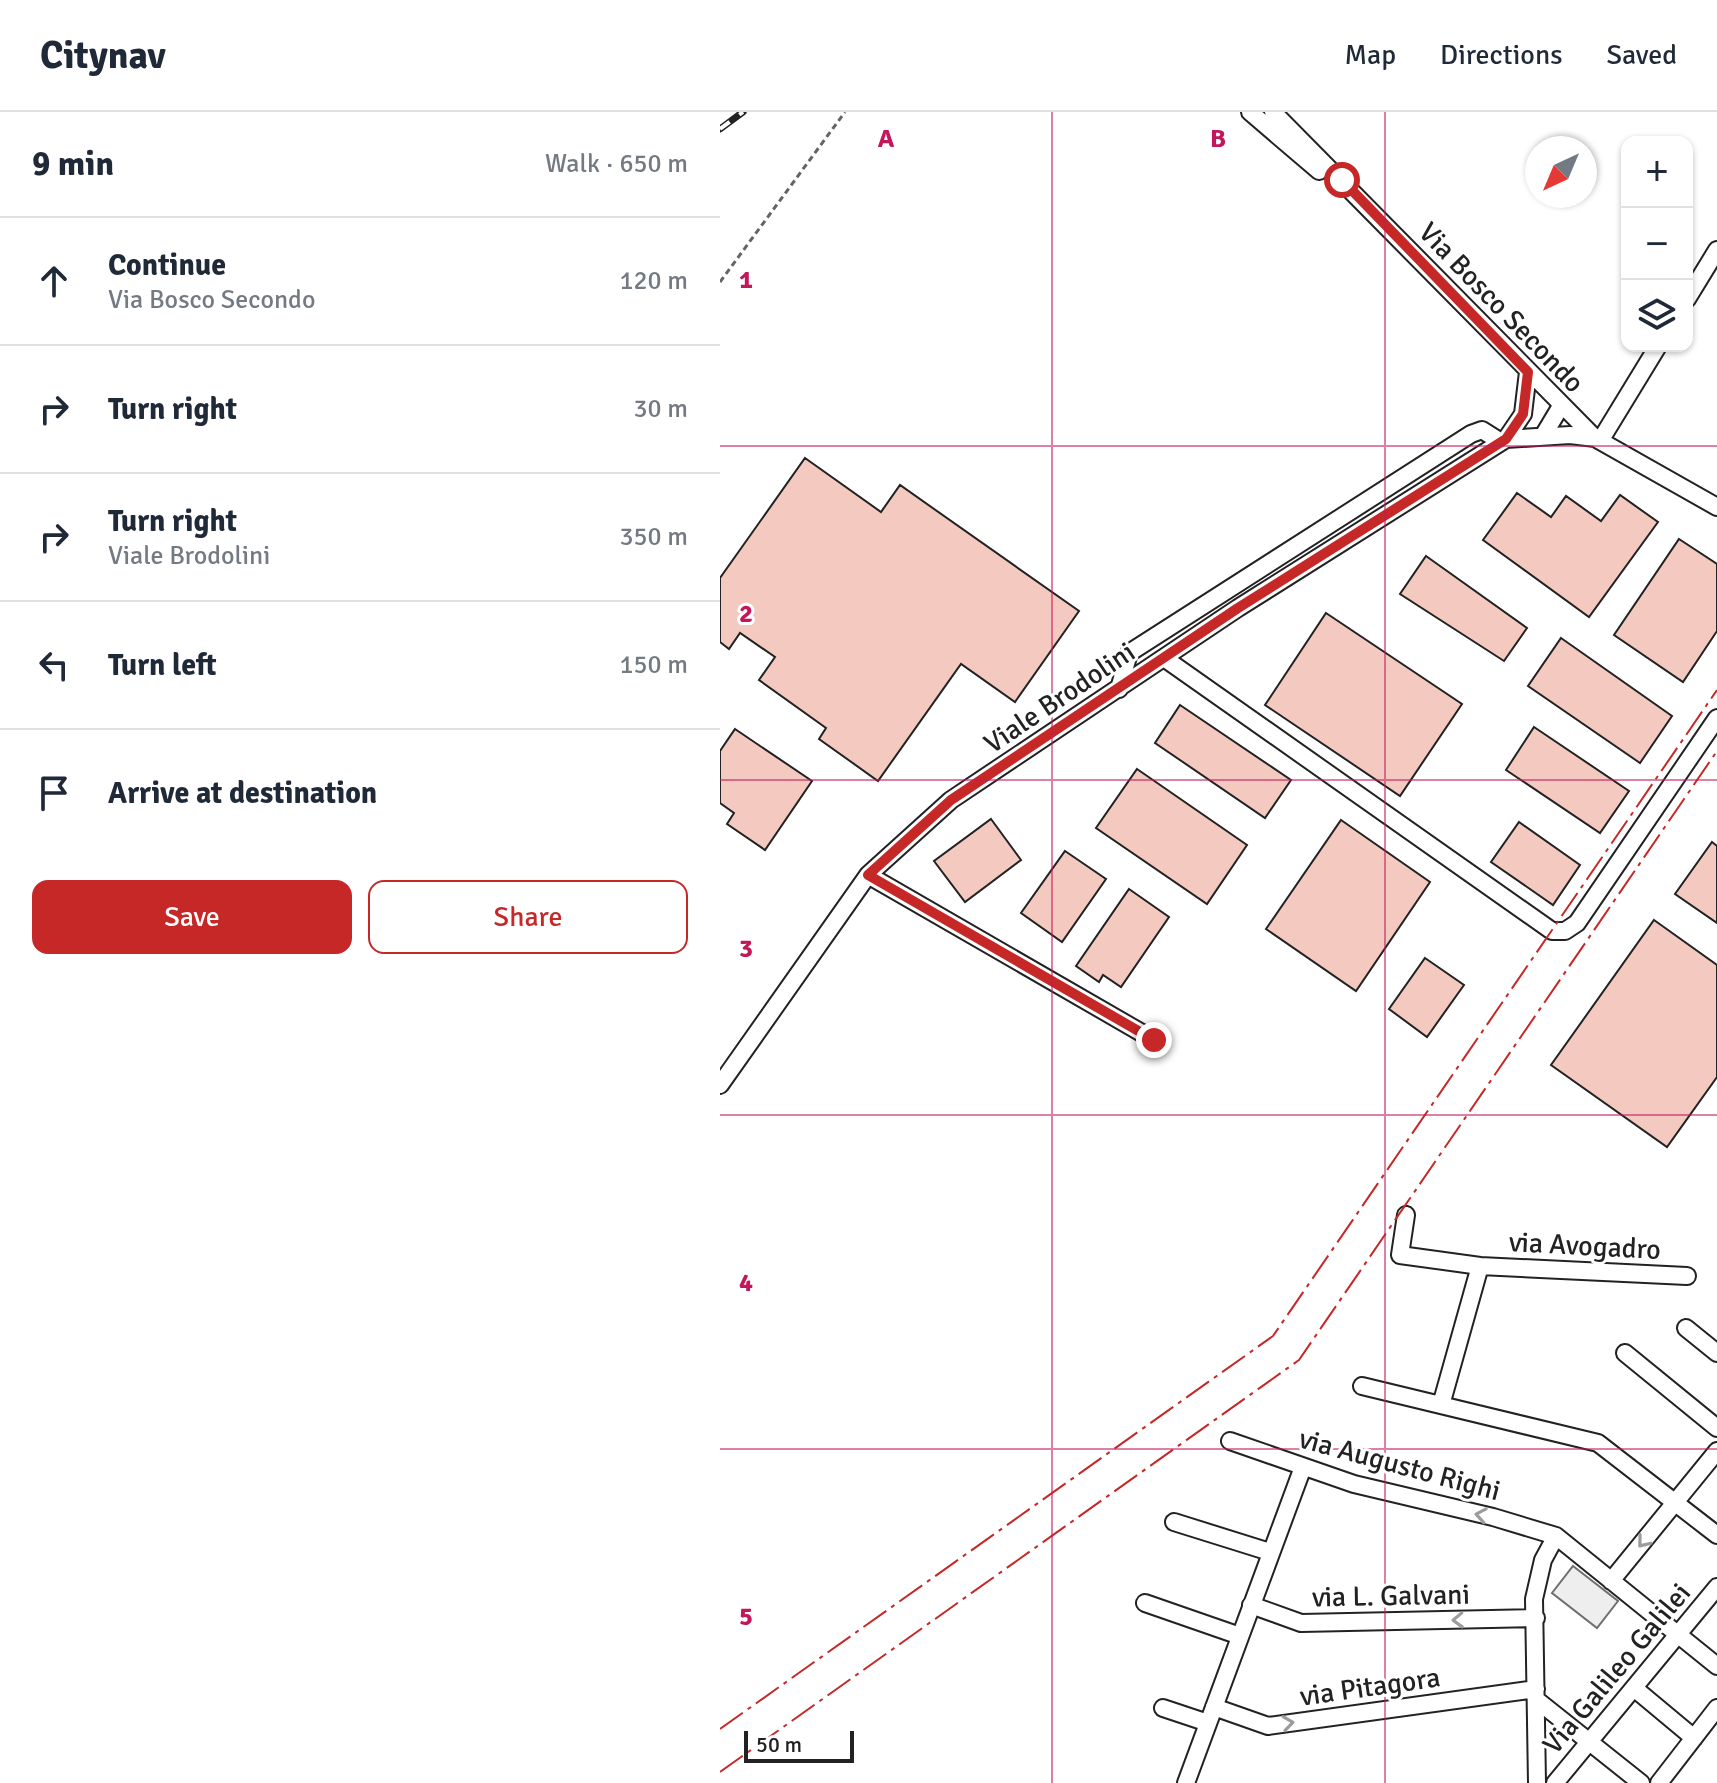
<!DOCTYPE html>
<meta charset="utf-8">
<style>
:root{--surface:#fff;--page:#f6f6f7;--text:#1f2937;--muted:#747a83;--line:#e0e1e3;--accent:#c62828}
body{margin:0;font-family:Signika,sans-serif;background:var(--page);color:var(--text)}
.controls{position:absolute;right:24px;top:24px;display:grid;overflow:hidden;border-radius:16px;box-shadow:0 2px 6px #0004}
.controls button{width:72px;height:72px;display:grid;place-items:center;padding:0;border:0;border-bottom:2px solid var(--line);background:var(--surface);color:var(--text);font:40px sans-serif}
.compass{position:absolute;left:805px;top:24px;width:72px;height:72px;border-radius:50%;background:var(--surface);box-shadow:0 2px 6px #0004;rotate:224deg}
.scale{position:absolute;left:24px;bottom:20px;width:110px;box-sizing:border-box;padding-left:8px;border:4px solid #222;border-top:0;font-size:22px;line-height:28px;white-space:nowrap;color:#222;-webkit-text-stroke:6px #fff;paint-order:stroke}
.stop{position:absolute;width:24px;height:24px;margin:-18px;border:6px solid #c62828;border-radius:50%;background:#fff}
.stop.end{background:#c62828;border-color:#fff;box-shadow:0 2px 8px #0008}
.list{margin:0;padding:0;list-style:none}
h2{display:flex;justify-content:space-between;align-items:center;height:104px;margin:0;padding:0 32px;font-size:34px}
h2 small{font-size:26px;font-weight:400;color:var(--muted)}
.list li{display:grid;grid-template-columns:52px 1fr auto;gap:24px;align-items:center;box-sizing:border-box;height:128px;padding:0 32px;border-top:2px solid var(--line)}
.list b{display:block;font-size:30px;white-space:nowrap}
.list p{margin:0;font-size:26px;white-space:nowrap;color:var(--muted)}
.list em{font-size:26px;font-style:normal;color:var(--muted)}
.actions{display:flex;gap:16px;padding:24px 32px}
.actions a{flex:1;padding:18px 0;border:2px solid var(--accent);border-radius:16px;text-align:center;font-size:28px;color:var(--accent)}
.actions .main{background:var(--accent);color:#fff}
.icon{flex:none;width:44px;height:44px;fill:none;stroke:currentColor;stroke-width:2;stroke-linecap:round;stroke-linejoin:round}
.map{position:relative;flex:none;width:997px;height:1671px;overflow:hidden}
header{display:flex;align-items:center;gap:48px;box-sizing:border-box;height:112px;padding:0 40px;background:var(--surface);border-bottom:2px solid var(--line)}
header strong{font-size:38px}
nav{display:flex;gap:44px;margin-inline-start:auto;font-size:28px}
main{display:flex}
aside{flex:1;background:var(--surface)}
.map>svg:first-child{display:block}
.green{fill:#eee;stroke:#6f6f6f;stroke-width:2}
.building{fill:#f3c9c0;stroke:#222;stroke-width:2}
.lines{fill:none;stroke-linecap:round;stroke-linejoin:round}
.minor-casing{stroke:#222;stroke-width:20}
.path{stroke:#646464;stroke-width:3;stroke-dasharray:6 4;stroke-linecap:butt}
.minor{stroke:#fff;stroke-width:16}
.rail-casing{stroke:#222;stroke-width:7}
.rail{stroke:#fff;stroke-width:4;stroke-dasharray:12;stroke-linecap:butt}
.power{stroke:#c62828;stroke-width:2;stroke-dasharray:28 6 4 6;stroke-linecap:butt}
.oneway{stroke:#9c9c9c}
.route{stroke:#c62828;stroke-width:10}
.grid{fill:none;stroke:#c2185b;stroke-width:2;stroke-opacity:0.55}
.labels{text-anchor:middle;stroke-width:6;stroke-linejoin:round;paint-order:stroke}
.street-label{font-size:28px;fill:#222;stroke:#fff}
.grid-label{font-size:26px;text-anchor:middle;font-weight:bold;fill:#c2185b;stroke:#fff;stroke-width:6;stroke-linejoin:round;paint-order:stroke}
</style>
<header>
<strong>Citynav</strong>
<nav><a>Map</a><a>Directions</a><a>Saved</a></nav>
</header>
<main>
<aside>
<h2>9 min<small>Walk · 650 m</small></h2>
<ul class="list">
<li><svg class="icon" aria-label="ahead" viewBox="0 0 24 24"><path d="M12 20V5M6 11l6-6 6 6"/></svg><div><b>Continue</b><p>Via Bosco Secondo</p></div><em>120 m</em></li>
<li><svg class="icon" aria-label="right" viewBox="0 0 24 24"><path d="M7 20v-9h11M14 6l5 5-5 5"/></svg><div><b>Turn right</b></div><em>30 m</em></li>
<li><svg class="icon" aria-label="right" viewBox="0 0 24 24"><path d="M7 20v-9h11M14 6l5 5-5 5"/></svg><div><b>Turn right</b><p>Viale Brodolini</p></div><em>350 m</em></li>
<li><svg class="icon" aria-label="left" viewBox="0 0 24 24"><path d="M17 20v-9H6M10 6l-5 5 5 5"/></svg><div><b>Turn left</b></div><em>150 m</em></li>
<li><svg class="icon" aria-label="arrive" viewBox="0 0 24 24"><path d="M6 21V4h12l-3 4 3 4H6"/></svg><div><b>Arrive at destination</b></div></li>
</ul>
<div class="actions"><a class="main">Save</a><a>Share</a></div>
</aside>
<div class="map">
<svg width="997" height="1671" viewBox="0 0 997 1671">
<rect width="100%" height="100%" fill="#fff"/>
<path class="green" d="M853,1454L898,1489L877,1516L832,1481Z"/>
<path class="building" d="M85,346L161,400L180,373L359,499L295,590L241,552L158,669L99,627L106,616L39,568L55,545L20,521L9,537L0,530V466Z
M797,381L831,405L846,384L881,409L900,383L938,410L869,505L763,428Z
M959,427L997,452V519L963,570L894,523Z
M706,444L807,516L784,549L680,482Z
M606,501L742,592L680,684L545,593Z
M841,526L952,604L920,651L808,574Z
M460,593L571,668L545,706L435,631Z
M814,615L909,679L880,721L786,658Z
M15,617L92,669L45,738L7,712L14,701L0,691V639Z
M417,657L527,733L487,792L376,716Z
M271,707L301,748L245,790L214,749Z
M621,708L710,770L636,879L546,817Z
M799,710L860,753L833,793L771,750Z
M992,730L997,734V811L955,782Z
M345,739L386,767L342,830L301,801Z
M409,777L449,805L401,875L383,863L379,870L356,854Z
M934,808L997,853V965L947,1035L831,953Z
M705,846L744,873L707,925L669,897Z"/>
<g class="lines">
<defs>
<path id="minor" d="M530,0L599,59
M553,0L875,326L997,395
M967,187L997,138
M823,324L841,294
M786,327L803,302L808,260
M880,329L938,234
M444,546L832,819H845L857,811L997,606
M399,577L409,541L751,322L762,318L781,330
M148,763L434,928
M0,973L148,763L231,688L518,496L786,327L850,323L875,326
M686,1103L680,1143L760,1154
M966,1216L997,1241
M905,1241L997,1316
M642,1274L878,1331L997,1423
M721,1293L760,1154L967,1164
M510,1329L634,1372L773,1405L836,1424L997,1554
M454,1410L550,1440
M891,1469L997,1339
M425,1491L520,1524
M531,1493L581,1511L816,1506
M914,1576L974,1626
M818,1589L921,1671
M494,1595L548,1614L816,1577
M443,1596L488,1611
M466,1671L583,1355
M817,1671L814,1487L823,1448L836,1424
M835,1671L997,1475
M939,1671L997,1596"/>
</defs>
<use href="#minor" class="minor-casing"/>
<path class="path" d="M0,170L125,0"/>
<use href="#minor" class="minor"/>
<defs>
<path id="rail" d="M0,17L23,0"/>
</defs>
<use href="#rail" class="rail-casing"/>
<use href="#rail" class="rail"/>
<path class="power" d="M0,1617L553,1224L997,578
M0,1660L579,1248L997,639"/>
</g>
<defs><path id="oneway-chevron" d="M-2-3.5L2.5 0L-2 3.5" fill="none" stroke-width="1.6" stroke-linecap="round" stroke-linejoin="round" transform="scale(2)"/></defs>
<g class="oneway">
<use href="#oneway-chevron" transform="translate(761 1403) rotate(-170)"/>
<use href="#oneway-chevron" transform="translate(923 1430) rotate(129)"/>
<use href="#oneway-chevron" transform="translate(738 1508) rotate(178)"/>
<use href="#oneway-chevron" transform="translate(568 1611) rotate(-8)"/>
</g>
<g class="lines">
<path class="route" d="M434,928L148,763L231,688L518,496L786,327L803,302L808,260L622,68"/>
</g>
<path class="grid" d="M332,0V1671M665,0V1671M0,334H997M0,668H997M0,1003H997M0,1337H997"/>
<g class="labels">
<g class="street-label">
<text transform="translate(782 195) rotate(46)" y="10">Via Bosco Secondo</text>
<text transform="translate(339 585) rotate(-34)" y="10">Viale Brodolini</text>
<text transform="translate(865 1133) rotate(3)" y="10">via Avogadro</text>
<text transform="translate(680 1352) rotate(15)" y="10">via Augusto Righi</text>
<text transform="translate(671 1483) rotate(-1)" y="10">via L. Galvani</text>
<text transform="translate(896 1556) rotate(-50)" y="10">Via Galileo Galilei</text>
<text transform="translate(650 1574) rotate(-8)" y="10">via Pitagora</text>
</g>
</g>
<g class="grid-label">
<text x="166" y="35">A</text>
<text x="498" y="35">B</text>
<text x="26" y="176">1</text>
<text x="26" y="510">2</text>
<text x="26" y="845">3</text>
<text x="26" y="1179">4</text>
<text x="26" y="1513">5</text>
</g>
</svg>
<div class="controls">
<button>+</button>
<button>−</button>
<button><svg class="icon" aria-label="layers" viewBox="0 0 24 24"><path d="M12 4l9 5-9 5-9-5zM3 14l9 5 9-5"/></svg></button>
</div>
<svg class="compass" viewBox="-18 -18 36 36"><path d="M0-13l5 13h-10z" fill="#e53935"/><path d="M0 13l5-13h-10z" fill="#747a83"/></svg>
<div class="scale">50 m</div>
<div class="stop" style="left:622px;top:68px"></div>
<div class="stop end" style="left:434px;top:928px"></div>
</div>
</main>
